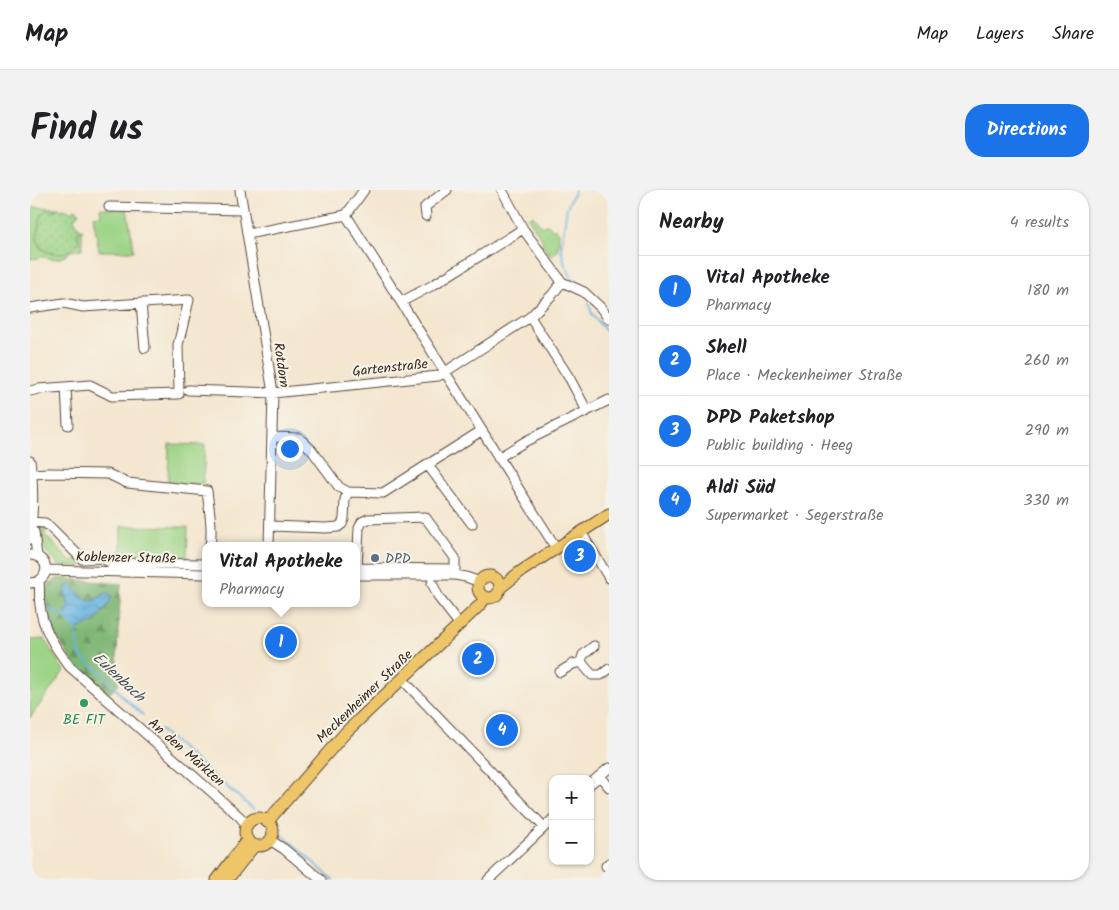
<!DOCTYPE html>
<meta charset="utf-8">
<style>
:root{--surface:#fff;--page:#f2f2f2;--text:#202124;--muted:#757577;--line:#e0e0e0;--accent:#1a73e8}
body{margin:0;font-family:Kalam,sans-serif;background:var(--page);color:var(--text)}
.controls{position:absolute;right:15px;bottom:15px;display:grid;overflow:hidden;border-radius:10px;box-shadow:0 1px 4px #0004}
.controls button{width:45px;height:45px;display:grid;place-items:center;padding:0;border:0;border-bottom:1px solid var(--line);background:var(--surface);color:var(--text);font:25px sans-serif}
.you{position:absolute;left:259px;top:258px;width:18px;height:18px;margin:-12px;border:4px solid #fff;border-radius:50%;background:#1a73e8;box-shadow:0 0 0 8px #1a73e833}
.badge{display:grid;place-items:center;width:32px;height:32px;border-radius:50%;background:var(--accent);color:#fff;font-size:16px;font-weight:700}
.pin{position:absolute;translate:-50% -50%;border:2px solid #fff;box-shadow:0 1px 5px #0006}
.popup{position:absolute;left:172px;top:352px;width:158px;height:65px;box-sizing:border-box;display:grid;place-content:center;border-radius:10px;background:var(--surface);filter:drop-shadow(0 1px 4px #0005);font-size:16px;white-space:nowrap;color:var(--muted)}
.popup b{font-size:19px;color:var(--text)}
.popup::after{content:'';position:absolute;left:50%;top:100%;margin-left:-10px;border:10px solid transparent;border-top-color:var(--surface)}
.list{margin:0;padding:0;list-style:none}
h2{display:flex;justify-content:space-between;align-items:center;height:65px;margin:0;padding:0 20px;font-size:21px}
h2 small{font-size:16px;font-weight:400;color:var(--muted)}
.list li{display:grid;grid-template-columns:32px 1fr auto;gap:15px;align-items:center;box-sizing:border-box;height:70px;padding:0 20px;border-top:1px solid var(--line)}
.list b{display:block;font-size:19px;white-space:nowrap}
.list p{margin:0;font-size:16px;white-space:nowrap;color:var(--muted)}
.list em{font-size:16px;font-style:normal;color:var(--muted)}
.map{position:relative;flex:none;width:579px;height:690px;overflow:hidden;border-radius:20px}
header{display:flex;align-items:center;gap:30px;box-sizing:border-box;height:70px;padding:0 25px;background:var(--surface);border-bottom:1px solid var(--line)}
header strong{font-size:24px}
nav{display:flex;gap:28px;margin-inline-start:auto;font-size:18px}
.intro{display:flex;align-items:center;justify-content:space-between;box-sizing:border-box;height:120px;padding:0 30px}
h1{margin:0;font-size:35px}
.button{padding:12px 22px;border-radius:20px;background:var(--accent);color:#fff;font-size:18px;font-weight:700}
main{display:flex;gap:30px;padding:0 30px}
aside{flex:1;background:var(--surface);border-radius:20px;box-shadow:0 1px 4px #0004}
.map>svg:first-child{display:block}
.grass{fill:#9dd487;stroke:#6c7f52}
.forest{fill:url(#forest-firs);stroke:#5c7049;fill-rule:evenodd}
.park{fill:url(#park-dots);stroke:#6c7f52}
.water{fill:url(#water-waves);stroke:#506e7e}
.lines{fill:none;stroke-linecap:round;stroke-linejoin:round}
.stream{stroke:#65b3df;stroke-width:2}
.minor-casing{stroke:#574639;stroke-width:11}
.major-casing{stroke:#574639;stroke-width:13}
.minor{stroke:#fff;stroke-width:9}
.major{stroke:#eec569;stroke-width:11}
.service-dot{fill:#5c6f8a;stroke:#f7f3e8;stroke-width:2}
.leisure-dot{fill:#2e9e5b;stroke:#f7f3e8;stroke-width:2}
.labels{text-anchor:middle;stroke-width:4;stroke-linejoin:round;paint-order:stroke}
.street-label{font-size:14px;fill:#3b2a1e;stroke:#f7f3e8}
.service-label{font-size:14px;fill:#4e5e75;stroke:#f7f3e8;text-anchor:start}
.leisure-label{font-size:14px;fill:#27864d;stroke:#f7f3e8}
.water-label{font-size:15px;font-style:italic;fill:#485358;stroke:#f7f3e8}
</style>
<header>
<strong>Map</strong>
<nav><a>Map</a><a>Layers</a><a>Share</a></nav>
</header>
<div class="intro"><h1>Find us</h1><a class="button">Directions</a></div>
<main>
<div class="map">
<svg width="579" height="690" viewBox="0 0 579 690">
<defs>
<pattern id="forest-firs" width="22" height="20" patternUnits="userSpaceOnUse" patternTransform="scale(1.25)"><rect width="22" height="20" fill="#7eb674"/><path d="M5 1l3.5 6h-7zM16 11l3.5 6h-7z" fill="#68945f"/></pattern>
<pattern id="park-dots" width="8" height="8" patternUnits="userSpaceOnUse" patternTransform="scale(1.25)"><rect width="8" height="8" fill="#9dd487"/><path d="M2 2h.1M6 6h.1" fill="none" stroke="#88b674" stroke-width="1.8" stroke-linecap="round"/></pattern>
<pattern id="water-waves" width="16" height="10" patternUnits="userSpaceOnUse" patternTransform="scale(1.25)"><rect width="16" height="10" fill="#65b3df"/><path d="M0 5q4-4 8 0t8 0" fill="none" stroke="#5492b4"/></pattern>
</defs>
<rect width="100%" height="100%" fill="#f7f3e8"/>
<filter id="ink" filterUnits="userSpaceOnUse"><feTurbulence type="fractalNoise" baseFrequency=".02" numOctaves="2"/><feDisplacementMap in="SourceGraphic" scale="10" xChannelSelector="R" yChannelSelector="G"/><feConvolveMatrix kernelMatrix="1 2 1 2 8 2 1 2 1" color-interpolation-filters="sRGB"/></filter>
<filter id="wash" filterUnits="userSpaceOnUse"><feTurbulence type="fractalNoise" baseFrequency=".0096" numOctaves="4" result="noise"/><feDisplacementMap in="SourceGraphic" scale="20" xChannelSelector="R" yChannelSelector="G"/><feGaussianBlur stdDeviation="1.12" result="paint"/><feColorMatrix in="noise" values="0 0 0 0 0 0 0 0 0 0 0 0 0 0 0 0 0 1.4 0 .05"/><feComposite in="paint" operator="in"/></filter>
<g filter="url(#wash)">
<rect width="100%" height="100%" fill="#f4e6cf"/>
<path class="grass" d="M0,17L26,18L27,21L24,22L9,34L10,37L7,49L11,59C26,66 32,64 46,55L48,42L52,41V59L41,61L35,66L30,68L23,69L15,67L0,69Z
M70,18L97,19L104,61H69L63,26L71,25Z
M503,25L512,37L518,34L523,40L525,38L529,43V56L527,57L528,60L520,66L511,53L513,51L498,28Z
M139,254L175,255L173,294H138Z
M91,336L158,337L157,370L91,368Z
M14,338L17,340L14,344L42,373L46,369L52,375L51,377L27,375C26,369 21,368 17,363C12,355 12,347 11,339Z
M14,449L34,481L0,528V450Z"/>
<path class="forest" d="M29,388L91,394L87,462L88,495L78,505L44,474L23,440L15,405L20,393ZM41,396L56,410L64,411L74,404L45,439L35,402Z"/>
<path class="park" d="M26,18H29L31,20L34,19L41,22L45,19L47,20L49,23L44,28L49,39H52V41L48,42L47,44L49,51C40,67 12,70 7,48C10,38 7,28 16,20L26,21Z"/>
<path class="water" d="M41,395L56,410L64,411L74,404L78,403L82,406L79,414L64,433L46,439L34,426L39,415L35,402L36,397Z"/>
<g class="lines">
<path class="stream" d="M544,91L535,75L531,58L537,17L545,0
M559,114L562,124L579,145
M19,419L34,426L46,439L50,466L73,484L94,508L113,525
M130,540L223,619
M254,646L303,690"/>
</g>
</g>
<g filter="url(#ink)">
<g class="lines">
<defs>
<path id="minor" d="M210,0L243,203L239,356
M472,0L493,39L532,92L554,102L571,118L579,129
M79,17L213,20
M316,25L526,358
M316,25L334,0
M396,26L395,17L417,0
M217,44L316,25
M371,112L403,95L493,39
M111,113L115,158
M0,118L34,113L53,117L159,110L148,155L149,204L82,206L60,195L9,199L0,201
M500,127L540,189L557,221
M36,197L38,235
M158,200L243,203L408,186L415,182L500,127L522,105L532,92
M242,247L269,248L281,259L309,297L318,302L353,303L451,241
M468,268L496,251L579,210
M0,271C4,296 3,324 0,349
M397,274L442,334
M2,284L18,283L78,284L97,293L177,301C179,320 183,337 180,356
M0,332L15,333L20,337L52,369L72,368L81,373L176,374
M240,336L296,338L308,337L312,334L314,329L315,309L318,302
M4,342L7,366
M551,342L579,388
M0,365C21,366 21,392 0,393
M425,379L327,378L329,338L332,332L338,329L395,327L425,368V385
M16,380L176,384
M326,385H425L436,387L450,392
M9,391C10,399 9,408 10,415C12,438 26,459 40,477L210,627L217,635
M402,393L409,408L430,435
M551,472L553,465L564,456
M530,482L543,474L551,472L562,485H571L579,479
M372,489L514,637
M570,586L579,597
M560,594L579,578
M240,650L254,659L291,690
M576,676L579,673
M458,690L523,629"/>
<path id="major" d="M448 397a11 11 0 1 1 22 0a11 11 0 1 1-22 0Z
M470,398L490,382L579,324
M215 642a14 14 0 1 1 28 0a14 14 0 1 1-28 0Z
M237,632L316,542L450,415L456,407
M187,690L217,650
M197,690L224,656"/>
</defs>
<use href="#minor" class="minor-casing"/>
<use href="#major" class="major-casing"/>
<use href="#minor" class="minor"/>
<use href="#major" class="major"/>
</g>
</g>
<circle class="service-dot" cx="345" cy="368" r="5"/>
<circle class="leisure-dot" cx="54" cy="513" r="5"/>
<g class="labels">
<g class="street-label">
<text transform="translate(252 175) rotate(82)" y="5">Rotdorn</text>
<text transform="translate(360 177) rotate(-6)" y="5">Gartenstraße</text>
<text transform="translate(96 367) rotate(1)" y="5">Koblenzer Straße</text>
<text transform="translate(334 506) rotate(-44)" y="5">Meckenheimer Straße</text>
<text transform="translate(157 562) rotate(41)" y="5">An den Märkten</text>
</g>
<g class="service-label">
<text x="355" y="373">DPD</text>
</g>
<g class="leisure-label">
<text x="54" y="534">BE FIT</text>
</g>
<g class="water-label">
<text transform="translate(89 487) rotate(43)" y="5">Eulenbach</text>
</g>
</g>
</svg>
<div class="controls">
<button>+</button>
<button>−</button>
</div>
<div class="you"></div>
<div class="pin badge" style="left:251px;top:452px">1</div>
<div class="popup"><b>Vital Apotheke</b>Pharmacy</div>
<div class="pin badge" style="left:448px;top:469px">2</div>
<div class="pin badge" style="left:550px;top:366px">3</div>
<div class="pin badge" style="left:472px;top:540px">4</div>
</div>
<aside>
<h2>Nearby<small>4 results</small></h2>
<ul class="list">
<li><span class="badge">1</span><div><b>Vital Apotheke</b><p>Pharmacy</p></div><em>180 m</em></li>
<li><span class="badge">2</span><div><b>Shell</b><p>Place · Meckenheimer Straße</p></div><em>260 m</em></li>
<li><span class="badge">3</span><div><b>DPD Paketshop</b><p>Public building · Heeg</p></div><em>290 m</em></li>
<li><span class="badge">4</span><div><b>Aldi Süd</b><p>Supermarket · Segerstraße</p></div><em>330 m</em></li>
</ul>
</aside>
</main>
